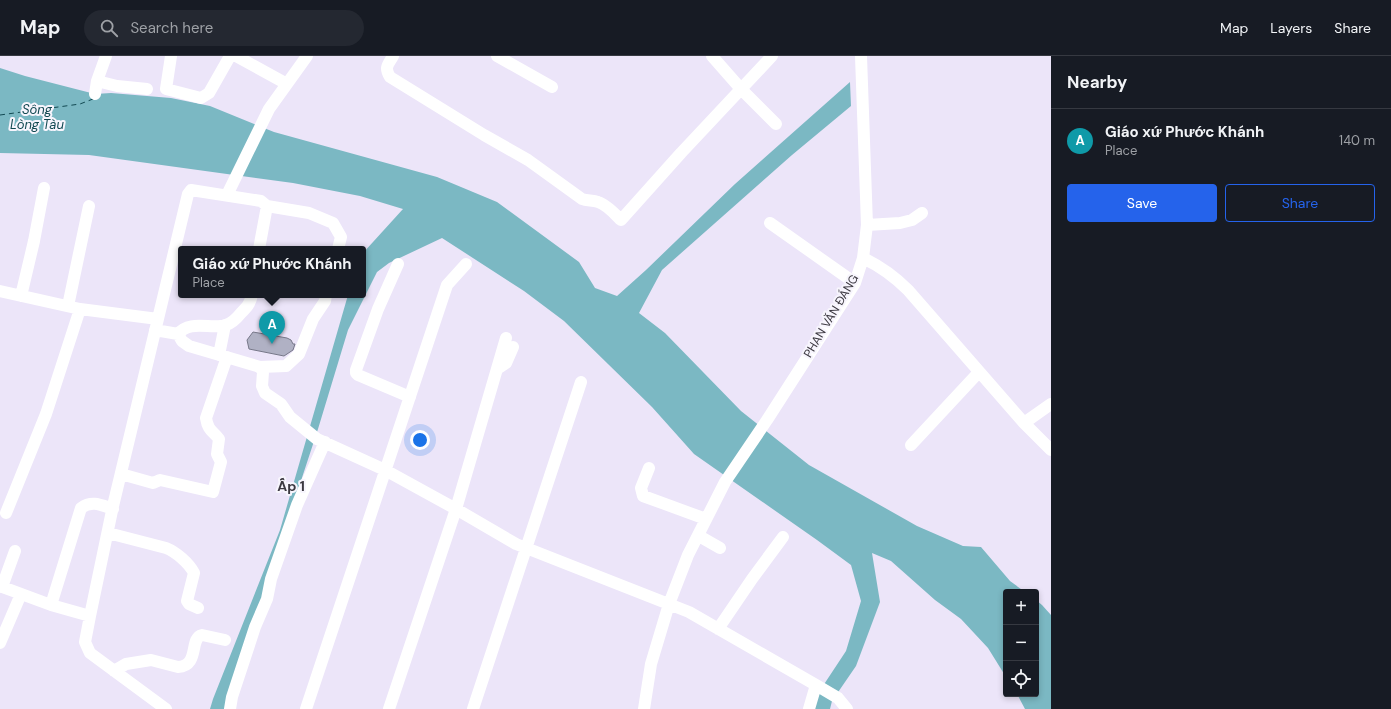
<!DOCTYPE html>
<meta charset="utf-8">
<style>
:root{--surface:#171b24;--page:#242831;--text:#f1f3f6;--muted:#9ea1a6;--line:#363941;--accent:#2563eb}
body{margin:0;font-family:"DM Sans",sans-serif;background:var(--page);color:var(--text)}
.controls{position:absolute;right:12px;bottom:12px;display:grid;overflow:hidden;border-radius:4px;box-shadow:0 2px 6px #0003}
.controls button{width:36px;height:36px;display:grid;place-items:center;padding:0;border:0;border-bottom:1px solid var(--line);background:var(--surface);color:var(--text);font:20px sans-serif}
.you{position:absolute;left:420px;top:384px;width:14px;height:14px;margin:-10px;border:3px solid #fff;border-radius:50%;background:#1a73e8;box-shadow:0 0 0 6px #1a73e833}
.badge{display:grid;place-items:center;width:26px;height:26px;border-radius:50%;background:var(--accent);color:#fff;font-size:13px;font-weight:700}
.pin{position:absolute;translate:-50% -33px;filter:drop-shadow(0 1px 2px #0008)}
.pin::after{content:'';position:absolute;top:21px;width:14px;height:12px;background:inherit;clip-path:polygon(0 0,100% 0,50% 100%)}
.popup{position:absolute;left:178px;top:190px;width:188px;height:52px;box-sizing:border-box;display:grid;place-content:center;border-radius:4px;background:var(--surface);filter:drop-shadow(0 1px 3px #0005);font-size:13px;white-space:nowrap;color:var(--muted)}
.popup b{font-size:15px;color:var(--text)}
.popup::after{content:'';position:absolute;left:50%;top:100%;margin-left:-8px;border:8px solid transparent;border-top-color:var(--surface)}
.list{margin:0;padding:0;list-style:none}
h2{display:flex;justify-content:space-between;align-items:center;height:52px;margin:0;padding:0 16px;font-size:17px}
h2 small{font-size:13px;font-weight:400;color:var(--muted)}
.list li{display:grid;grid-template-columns:26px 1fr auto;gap:12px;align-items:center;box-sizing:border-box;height:64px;padding:0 16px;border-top:1px solid var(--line)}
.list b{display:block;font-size:15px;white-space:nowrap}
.list p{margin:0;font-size:13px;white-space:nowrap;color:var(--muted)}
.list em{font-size:13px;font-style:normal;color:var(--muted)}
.actions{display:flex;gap:8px;padding:12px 16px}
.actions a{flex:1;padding:9px 0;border:1px solid var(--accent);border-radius:4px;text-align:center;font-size:14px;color:var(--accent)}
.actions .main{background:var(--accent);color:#fff}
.icon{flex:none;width:22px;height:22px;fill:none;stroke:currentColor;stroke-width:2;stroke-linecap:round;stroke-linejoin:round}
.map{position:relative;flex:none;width:1051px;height:653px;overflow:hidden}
header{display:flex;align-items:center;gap:24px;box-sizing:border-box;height:56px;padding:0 20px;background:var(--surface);border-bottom:1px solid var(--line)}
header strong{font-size:19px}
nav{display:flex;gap:22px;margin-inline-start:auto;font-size:14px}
.search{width:280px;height:36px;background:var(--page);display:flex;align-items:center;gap:10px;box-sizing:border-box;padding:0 14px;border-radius:22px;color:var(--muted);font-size:15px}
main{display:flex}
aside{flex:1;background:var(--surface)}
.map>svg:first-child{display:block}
.water{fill:#7bb8c3}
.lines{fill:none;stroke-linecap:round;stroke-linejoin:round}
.ferry{stroke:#124952;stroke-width:1;stroke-dasharray:5 4;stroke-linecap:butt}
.building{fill:#b0b1c4;stroke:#777889}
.minor{stroke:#fff;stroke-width:12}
.labels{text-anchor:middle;stroke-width:4;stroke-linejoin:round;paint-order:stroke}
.street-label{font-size:12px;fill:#3c3941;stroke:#f7f5fd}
.water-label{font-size:13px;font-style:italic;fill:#124952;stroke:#f7f5fd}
.quarter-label{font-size:14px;font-weight:bold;fill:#3c3941;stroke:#f7f5fd}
</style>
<header>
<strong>Map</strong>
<div class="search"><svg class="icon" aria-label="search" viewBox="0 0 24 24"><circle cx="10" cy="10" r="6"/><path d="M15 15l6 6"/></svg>Search here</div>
<nav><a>Map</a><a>Layers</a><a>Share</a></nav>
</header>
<main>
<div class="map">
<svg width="1051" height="653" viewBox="0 0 1051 653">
<rect width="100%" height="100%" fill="#ece5f9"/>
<path class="water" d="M0,12L25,20L95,38L111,37L171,42L210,50L274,76L437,121L497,146L579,206L595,232L617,240L646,214L735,128L850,26L851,50L792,99L662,214L639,257L665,277L741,355L809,409L917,470L963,490L981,491L1010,525L1025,536H1006V621L988,592L961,563L935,544L891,505L872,497L880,546L856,610L832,645L830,653H813V645L846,595L861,545L851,509L817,484L694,398L652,351L564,265L524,235L442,182L389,207L377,216L348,274L318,373L226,653H210L213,643L280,474L348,239H363V197L403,153L360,140L293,127L89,99L0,97Z
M1036,544L1042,549L1051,559V653H1025L1017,638H1036Z"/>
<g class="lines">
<path class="ferry" d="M0,59L80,48L93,43"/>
</g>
<path class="building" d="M253,276L287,282L291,284L293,288H295L293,294L284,300L249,293L247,284Z"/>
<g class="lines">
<path class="minor" d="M171,0L166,33L201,42L209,37L230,0
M236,0L287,28
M393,0C388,9 384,11 390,21L484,79L528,104L582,143C587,145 593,144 598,146C606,148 615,158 621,164L681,97L772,0
M497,0L552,31
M712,0L741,33L776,68
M97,25L117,30L147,33
M95,38L97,25L106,0
M227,139L269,53L307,0
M267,150L309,157L333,167L341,181L338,193
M770,167L855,227
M867,169L900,167L912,164L922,157
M863,202C880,210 895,221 908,234L1024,367L1051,394
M398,208L378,253L356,314V317L358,319L410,341
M0,235L80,253L158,263
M21,240L34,185L44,132
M68,250L89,150
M155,274L178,278C190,263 212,274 226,269C232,267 237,262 241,257C247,251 250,248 252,239
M178,278L182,285L189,290L260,311L263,316L262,330L265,337L281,348L290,361L317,383L385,414L456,453L516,488L689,556L816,629L838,642L847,653
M219,299L225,269
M260,311L286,310L299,298L313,263L325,245L326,239
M497,313L506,307L513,291
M1024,367L1051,348
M911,389L979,316
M649,412L641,432L643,440L706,463
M121,418L153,427L160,424L213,436L221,406L217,398L219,383C213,375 208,375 206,362L227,301
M6,457L46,358L80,253
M108,477L166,492C176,496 189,507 194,517L187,545L189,548L198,552
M699,480L720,492
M0,530L51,549L90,560
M2,531L15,495
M51,549L81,452C92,444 101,449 113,453
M718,573L752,523L783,481
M0,587L21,538
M114,615L126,608L151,604L178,611C200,610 189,582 202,579L225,584
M166,653L90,597L85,586L90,560L113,450L188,138L191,134L261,145L267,150L259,193
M230,653L232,641L255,571L267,543L271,523L297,449L325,386
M306,653L447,229L466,208
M389,653L456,453L506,282
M473,653L581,326
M644,653L651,608L669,548L688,499L725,426L767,364L855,227L863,202L867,169L861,0
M809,653L816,629"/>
</g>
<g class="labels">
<g class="street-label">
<text transform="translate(831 260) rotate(-59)" y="4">PHAN VĂN ĐÁNG</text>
</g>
<g class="water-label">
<text x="37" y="58">Sông<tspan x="37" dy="15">Lòng Tàu</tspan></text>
</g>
<g class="quarter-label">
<text x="291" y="435">Ấp 1</text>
</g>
</g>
</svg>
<div class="controls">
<button>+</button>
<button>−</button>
<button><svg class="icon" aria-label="locate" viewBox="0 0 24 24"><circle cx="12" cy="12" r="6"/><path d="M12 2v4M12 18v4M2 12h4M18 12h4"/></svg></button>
</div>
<div class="you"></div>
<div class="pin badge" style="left:272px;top:288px;background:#0f9aa8">A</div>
<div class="popup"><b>Giáo xứ Phước Khánh</b>Place</div>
</div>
<aside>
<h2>Nearby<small></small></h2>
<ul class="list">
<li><span class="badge" style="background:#0f9aa8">A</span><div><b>Giáo xứ Phước Khánh</b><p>Place</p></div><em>140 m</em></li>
</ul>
<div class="actions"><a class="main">Save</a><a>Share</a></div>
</aside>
</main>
